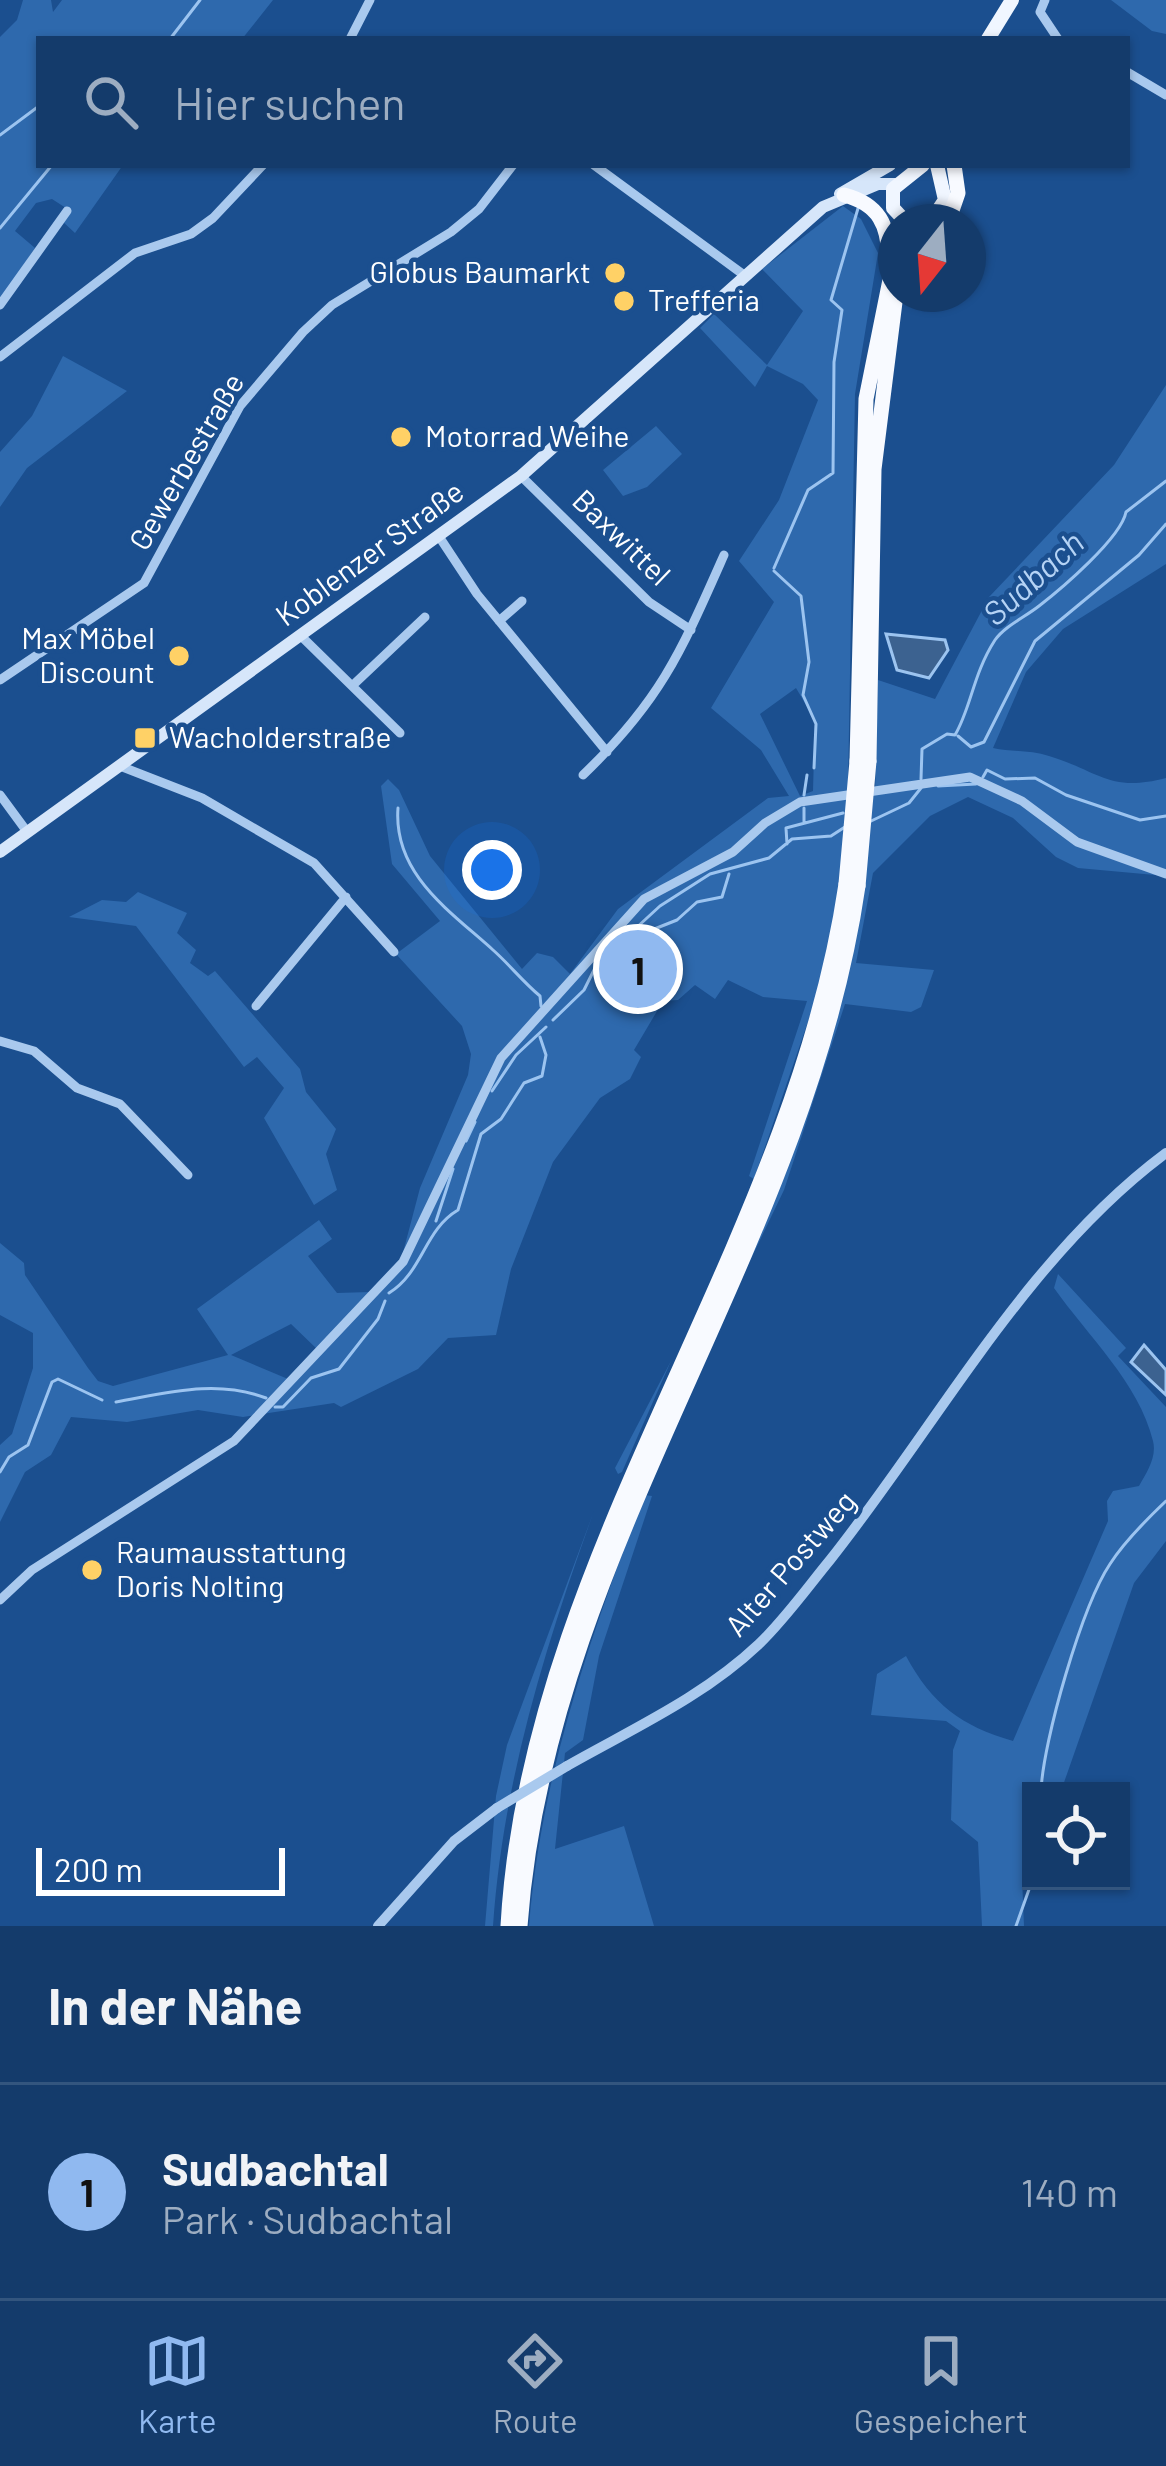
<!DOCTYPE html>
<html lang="de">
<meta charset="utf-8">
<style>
:root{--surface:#143b6b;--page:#214673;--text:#f1f3f6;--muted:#9dadc1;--line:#33557e;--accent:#90b9f0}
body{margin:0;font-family:Barlow,sans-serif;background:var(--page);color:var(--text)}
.controls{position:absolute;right:36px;bottom:36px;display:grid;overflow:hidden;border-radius:0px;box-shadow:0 3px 9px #0004}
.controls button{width:108px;height:108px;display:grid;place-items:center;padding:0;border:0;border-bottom:3px solid var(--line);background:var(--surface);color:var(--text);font:60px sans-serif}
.compass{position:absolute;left:878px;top:204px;width:108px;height:108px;border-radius:50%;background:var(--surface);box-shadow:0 3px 9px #0004;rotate:197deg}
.scale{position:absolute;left:36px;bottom:30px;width:249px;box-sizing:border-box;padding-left:12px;border:6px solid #fff;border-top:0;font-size:33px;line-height:42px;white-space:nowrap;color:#fff;-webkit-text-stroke:9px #1b4f8f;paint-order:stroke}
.you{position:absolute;left:492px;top:870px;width:42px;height:42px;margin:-30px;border:9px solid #fff;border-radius:50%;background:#1a73e8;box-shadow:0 0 0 18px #1a73e833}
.badge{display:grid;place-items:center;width:78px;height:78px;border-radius:50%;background:var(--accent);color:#111;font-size:39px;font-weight:700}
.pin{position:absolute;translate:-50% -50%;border:6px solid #fff;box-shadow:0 3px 12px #0006}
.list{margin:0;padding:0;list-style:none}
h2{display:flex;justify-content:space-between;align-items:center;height:156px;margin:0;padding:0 48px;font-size:51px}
h2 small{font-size:39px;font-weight:400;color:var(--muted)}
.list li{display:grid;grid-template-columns:78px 1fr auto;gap:36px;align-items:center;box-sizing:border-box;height:216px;padding:0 48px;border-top:3px solid var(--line)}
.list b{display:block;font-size:45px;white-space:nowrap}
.list p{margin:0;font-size:39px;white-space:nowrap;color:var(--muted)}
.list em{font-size:39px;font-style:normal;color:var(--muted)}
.icon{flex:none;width:66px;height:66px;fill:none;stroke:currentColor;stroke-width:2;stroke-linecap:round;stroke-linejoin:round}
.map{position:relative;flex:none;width:1166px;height:1926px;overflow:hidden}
.search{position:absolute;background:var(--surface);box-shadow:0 3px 9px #0004;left:36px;right:36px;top:36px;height:132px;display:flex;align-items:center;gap:30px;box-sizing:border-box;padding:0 42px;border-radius:0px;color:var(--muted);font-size:45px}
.sheet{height:372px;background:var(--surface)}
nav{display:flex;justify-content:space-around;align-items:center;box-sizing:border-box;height:168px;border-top:3px solid var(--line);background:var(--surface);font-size:33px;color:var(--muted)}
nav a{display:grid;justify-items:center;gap:6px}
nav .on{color:var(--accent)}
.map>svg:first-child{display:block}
.green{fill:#2e69ad;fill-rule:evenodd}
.water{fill:#3c6290;stroke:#9cc4f0;stroke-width:3}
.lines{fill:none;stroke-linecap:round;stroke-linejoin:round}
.stream{stroke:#9cc4f0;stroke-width:3}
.minor{stroke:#a9c9ee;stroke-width:9}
.tertiary{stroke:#a9c9ee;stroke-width:10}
.secondary{stroke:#d6e6fa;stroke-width:12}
.primary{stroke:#f0f6ff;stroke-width:14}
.trunk{stroke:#f8faff;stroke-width:15}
.tertiary-bridge{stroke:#a9c9ee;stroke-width:10}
.trunk-bridge{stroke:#f8faff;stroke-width:15}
.poi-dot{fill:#ffd166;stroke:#1b4f8f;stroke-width:4.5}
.labels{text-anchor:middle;stroke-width:9;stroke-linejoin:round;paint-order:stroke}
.poi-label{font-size:30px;fill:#fff;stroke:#1b4f8f;text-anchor:start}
.street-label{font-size:30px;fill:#fff;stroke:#1b4f8f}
.water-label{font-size:33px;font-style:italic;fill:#b5d3f5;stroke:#1b4f8f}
</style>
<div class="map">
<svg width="1166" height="1926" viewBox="0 0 1166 1926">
<rect width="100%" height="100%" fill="#1b4f8f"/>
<path class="green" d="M23,0H51L53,12L62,0H273L242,39H39V165H123L75,233L62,221L69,210L52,199L36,203L15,231L35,248L0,300V37L17,20Z
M1111,0H1166V34L1152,31Z
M843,206L861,219L878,253L855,394L848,786L875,793L878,680L935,699L989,597L1114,465L1166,385V564L1063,629L1026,672L993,748C1011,752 1031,750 1049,756C1099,771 1109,793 1166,778V876L1078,868L1056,857L1013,818L968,797L930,816L873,873L856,963L934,970L921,1007L911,1012L845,1004L784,1190L735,1292L838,1014L865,887L813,1007L754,1179L749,1176L807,1001L763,997L728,980L715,999L695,985L678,1000L663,1001L634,1050L641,1057L630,1079L600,1098L553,1162L511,1269L496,1335L448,1338L418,1369L341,1407L334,1403L243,1417L198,1410L127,1422L71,1417L51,1455L25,1472L0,1522V1445L12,1434L33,1368V1333L0,1315V1243L24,1263L25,1275L88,1368L98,1381L113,1386L228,1355L197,1309L319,1220L332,1239L308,1256L337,1293L370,1292L401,1260L420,1188L468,1075L471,1054L462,1026L396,954L440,921L392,864L381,786L388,779L399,790L430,856L522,969L537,953L553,957L570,974L618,909L768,798L789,796L761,750L711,708L774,602L739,561L779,500L818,400L803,384L767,366L755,387L700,328L714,314L767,365L803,311L762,269ZM796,688L815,720L813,791L800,796L760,714ZM291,1324L318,1350L288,1379L231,1355Z
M63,356L127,391L27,468L0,507V452L32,416Z
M656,426L682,454L647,487L623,496L603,470Z
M138,892L187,913L177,933L196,950L190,963L208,976L215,971L300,1069L306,1092L336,1129L326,1154L337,1190L314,1205L264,1118L284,1088L257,1057L244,1067L136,926L69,917L102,900L126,902Z
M1058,1274L1126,1348L1118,1356L1166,1407V1541L1134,1583L1061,1791H1031V1875L1022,1877L1024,1926H982L978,1842L951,1820L953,1750L960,1731L946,1721L871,1715L877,1674L906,1656C932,1704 961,1726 1013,1741L1108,1521L1107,1501L1113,1491L1139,1486C1147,1472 1157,1457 1153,1441C1139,1383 1087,1335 1054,1288Z
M671,1361L622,1472L618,1474L615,1468Z
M644,1495L652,1496L599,1656L583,1740L565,1753L555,1849L624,1826L654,1926H529C541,1774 591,1636 644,1495Z
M594,1511C545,1647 503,1781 493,1926H485L496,1796L507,1745Z"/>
<path class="water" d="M886,634L945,640L948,650L929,678L897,670Z
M1144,1345L1166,1370V1395L1131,1362Z"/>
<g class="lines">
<path class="stream" d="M170,39L200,0
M0,135L39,106
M0,228L52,165
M774,568L808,490L833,473L834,362L842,310L831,300L859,205
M774,571L801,596L809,662L803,695L816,724L814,768
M958,736L971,747L984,742L1035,641L1139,555L1166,524
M983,777L987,770L1005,779L1035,778L1066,795L1140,820L1166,816
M921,779L922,749L947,734L955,735C971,708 973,674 995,640C1005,626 1025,617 1039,606C1061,589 1121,538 1126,512L1166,481
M938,786L976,784
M804,795L807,775
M398,808C393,874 450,911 493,950C509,964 523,982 540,996L541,1006
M804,808V823
M869,822L909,803L921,788
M787,844L786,828L843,813
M623,940L660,906L710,874L769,858L792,839L831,836L848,825
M614,945L677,920L697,902L722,897L729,874
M600,957L607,954
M553,1020L584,990L596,966
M492,1091L516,1055L546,1027
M466,1141L475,1122
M436,1221L453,1169
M389,1293C423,1272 424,1230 458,1210L481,1134L501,1119L524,1083L542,1076L546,1055L540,1037
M116,1402C167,1393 216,1379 266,1398
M275,1407H283L311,1378L339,1369L378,1319L385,1301
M0,1472L9,1457L28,1445L52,1382L58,1379L102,1400
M1041,1791C1043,1741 1082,1606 1110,1564C1124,1542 1146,1520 1166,1501
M1016,1926L1032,1881"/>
<path class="minor" d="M1045,0L1040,12L1058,39
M350,39L370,0
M1127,72L1166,95
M594,165L744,275
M0,305L67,211
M0,357L135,253L191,234L213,218L263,165
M521,476L649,602L691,630
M440,538L477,594L607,752
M499,621L522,601
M302,637L400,733
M0,680L144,583L240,406L303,332L332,305L451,232L479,209L513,165
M352,686L425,617
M120,766L202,798L314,863L394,952
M583,775C661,700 681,652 724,555
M0,795L28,833
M256,1006L346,897
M0,1041L34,1051L77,1088L120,1104L188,1175
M0,1600L32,1570L234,1441L403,1262L501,1058L644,899L733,852L765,823L800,802L970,777L1022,801L1077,842L1166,874"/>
<path class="tertiary" d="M567,1766C634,1728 703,1697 759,1644C785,1619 807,1588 830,1560C938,1424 1026,1257 1166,1153
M378,1926L454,1841L497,1808"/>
<path class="secondary" d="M840,194L890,165
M0,852L521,476L823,207L878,184H895"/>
<path class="primary" d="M988,39L1012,0
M906,222L893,208V189L923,165
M930,222L945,200L937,165"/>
<path class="trunk" d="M844,195C879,204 889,225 889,261
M903,222V220
M948,222L958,193L954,165
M857,761L866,399L896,250
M869,761L874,469L896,294
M508,1926C529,1551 792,1251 846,884
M520,1926C547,1549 805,1253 858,886"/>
<path class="tertiary-bridge" d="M497,1808L567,1766"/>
<path class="trunk-bridge" d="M846,884L857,761
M858,886L869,761"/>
</g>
<g class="poi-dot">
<circle cx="615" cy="273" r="12"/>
<circle cx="624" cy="301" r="12"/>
<circle cx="401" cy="437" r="12"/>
<circle cx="179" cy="656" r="12"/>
<rect x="133" y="726" width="24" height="24" rx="6"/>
<circle cx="92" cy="1570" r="12"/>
</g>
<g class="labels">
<g class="poi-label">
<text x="591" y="283" text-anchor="end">Globus Baumarkt</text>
<text x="648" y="311">Trefferia</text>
<text x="425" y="447">Motorrad Weihe</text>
<text x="155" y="649" text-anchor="end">Max Möbel<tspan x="155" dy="34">Discount</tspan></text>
<text x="169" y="748">Wacholderstraße</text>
<text x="116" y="1563">Raumausstattung<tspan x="116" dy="34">Doris Nolting</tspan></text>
</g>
<g class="street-label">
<text transform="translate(187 462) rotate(-60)" y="10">Gewerbestraße</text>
<text transform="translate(621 538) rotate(44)" y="10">Baxwittel</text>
<text transform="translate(370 554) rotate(-36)" y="10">Koblenzer Straße</text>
<text transform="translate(791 1564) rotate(-49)" y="10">Alter Postweg</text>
</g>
<g class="water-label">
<text transform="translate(1033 578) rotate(-42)" y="12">Sudbach</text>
</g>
</g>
</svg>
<div class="controls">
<button><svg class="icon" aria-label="locate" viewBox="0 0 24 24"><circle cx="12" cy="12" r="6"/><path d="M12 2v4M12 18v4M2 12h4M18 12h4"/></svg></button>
</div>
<svg class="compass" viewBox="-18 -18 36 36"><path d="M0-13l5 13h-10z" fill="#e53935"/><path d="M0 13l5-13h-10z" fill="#9dadc1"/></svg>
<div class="scale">200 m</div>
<div class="you"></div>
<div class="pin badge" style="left:638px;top:969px">1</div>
<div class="search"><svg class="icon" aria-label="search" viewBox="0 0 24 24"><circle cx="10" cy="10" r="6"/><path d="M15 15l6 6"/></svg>Hier suchen</div>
</div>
<section class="sheet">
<h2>In der Nähe<small></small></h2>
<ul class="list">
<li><span class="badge">1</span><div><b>Sudbachtal</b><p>Park · Sudbachtal</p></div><em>140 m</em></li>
</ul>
</section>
<nav>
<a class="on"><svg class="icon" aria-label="map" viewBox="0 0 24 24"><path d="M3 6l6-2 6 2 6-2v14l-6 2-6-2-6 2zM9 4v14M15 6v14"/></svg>Karte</a>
<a><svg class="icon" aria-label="directions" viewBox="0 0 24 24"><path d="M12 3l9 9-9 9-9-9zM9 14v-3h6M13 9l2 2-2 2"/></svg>Route</a>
<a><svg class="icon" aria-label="saved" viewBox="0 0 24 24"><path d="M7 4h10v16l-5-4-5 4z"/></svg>Gespeichert</a>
</nav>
